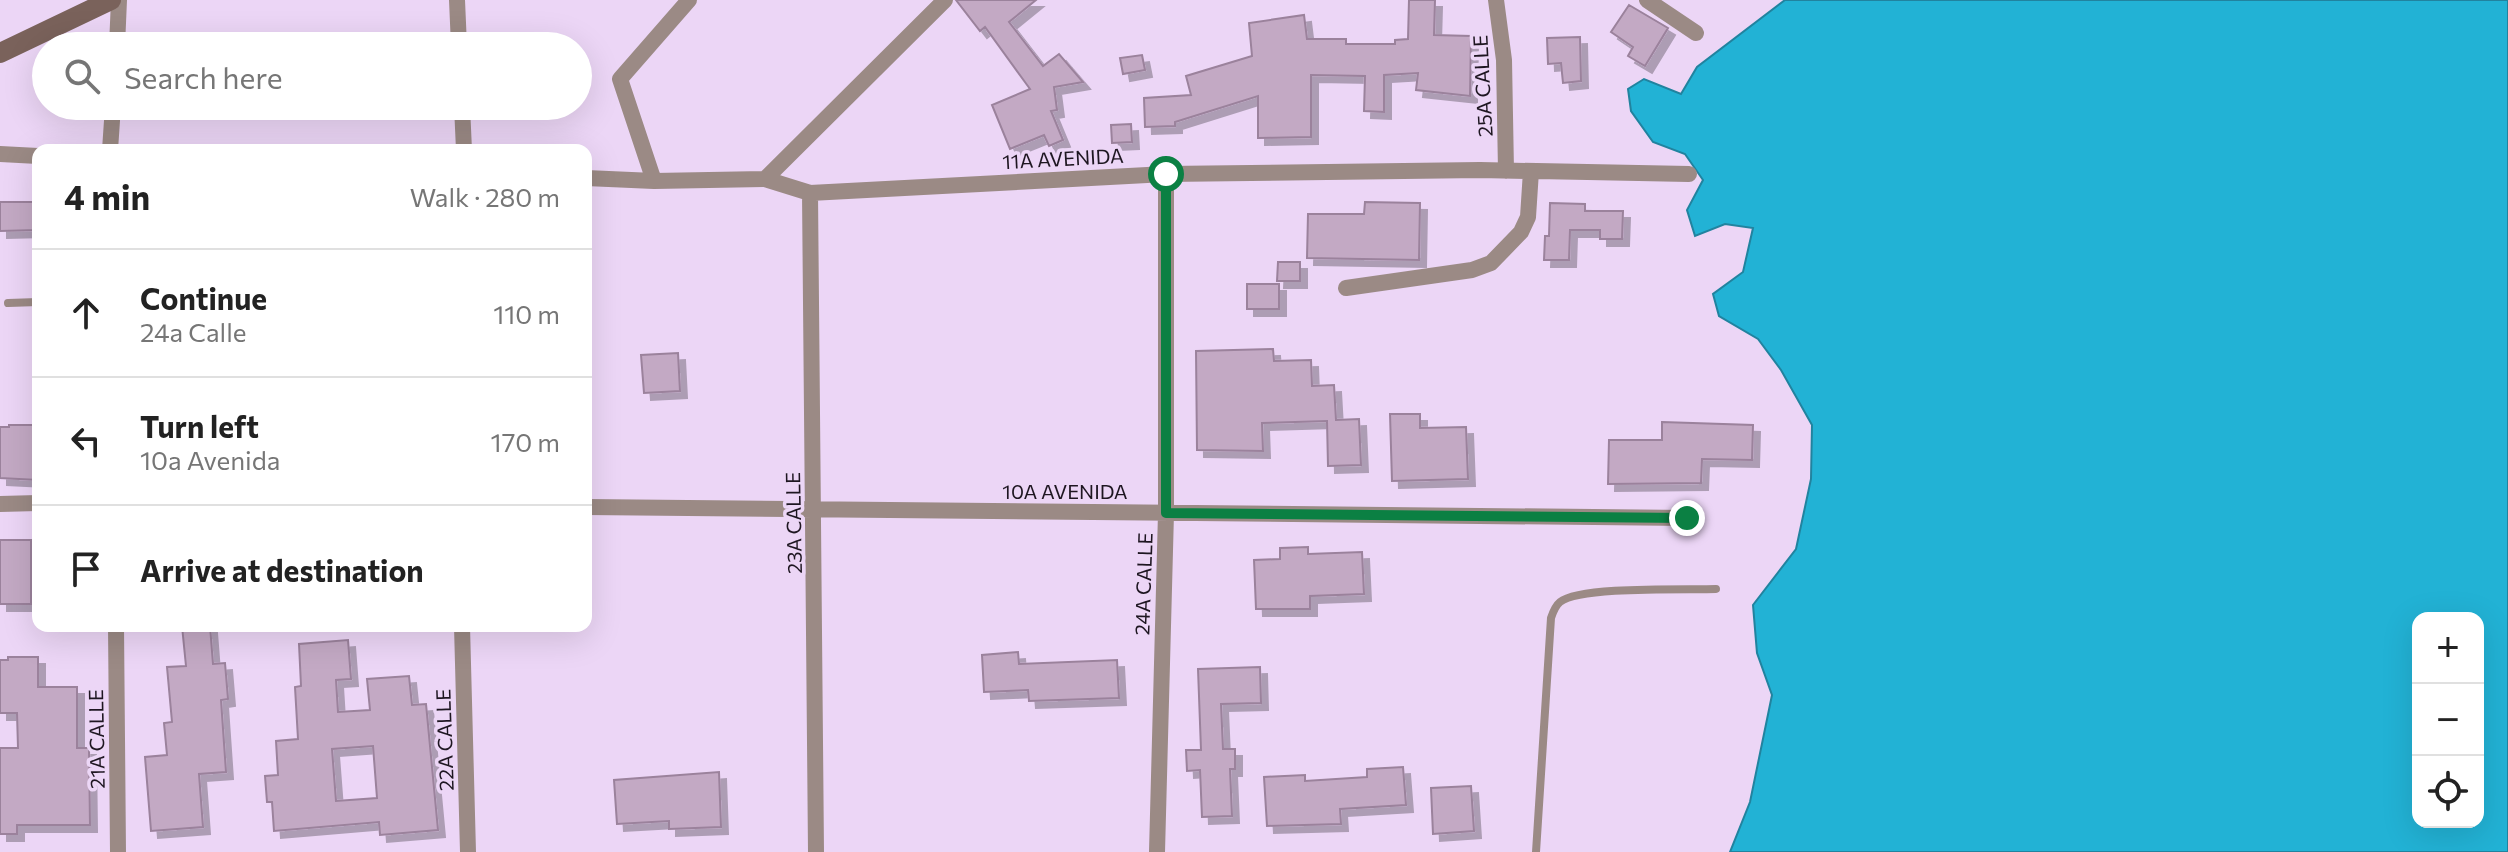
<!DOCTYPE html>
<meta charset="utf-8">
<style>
:root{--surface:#fff;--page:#f2f2f2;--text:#222;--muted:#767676;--line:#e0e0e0}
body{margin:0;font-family:Commissioner,sans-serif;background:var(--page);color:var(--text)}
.controls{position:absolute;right:24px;bottom:24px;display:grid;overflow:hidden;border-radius:16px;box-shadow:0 8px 32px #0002}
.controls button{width:72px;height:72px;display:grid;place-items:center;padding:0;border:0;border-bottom:2px solid var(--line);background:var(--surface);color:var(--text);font:40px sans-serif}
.stop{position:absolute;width:24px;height:24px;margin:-18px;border:6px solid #0b8043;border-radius:50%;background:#fff}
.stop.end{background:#0b8043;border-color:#fff;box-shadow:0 2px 8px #0008}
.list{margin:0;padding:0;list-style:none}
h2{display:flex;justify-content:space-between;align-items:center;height:104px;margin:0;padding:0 32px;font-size:34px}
h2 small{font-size:26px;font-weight:400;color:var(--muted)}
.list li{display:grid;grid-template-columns:52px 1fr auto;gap:24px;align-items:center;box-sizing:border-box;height:128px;padding:0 32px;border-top:2px solid var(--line)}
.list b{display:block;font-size:30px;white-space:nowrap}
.list p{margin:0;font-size:26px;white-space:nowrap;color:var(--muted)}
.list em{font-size:26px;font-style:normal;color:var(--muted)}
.icon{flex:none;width:44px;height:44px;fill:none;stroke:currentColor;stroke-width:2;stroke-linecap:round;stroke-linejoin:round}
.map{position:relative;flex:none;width:2508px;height:852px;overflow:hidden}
.search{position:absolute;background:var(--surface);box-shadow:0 8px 32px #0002;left:32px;top:32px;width:560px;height:88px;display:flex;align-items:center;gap:20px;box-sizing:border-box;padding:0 28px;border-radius:44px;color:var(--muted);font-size:30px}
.panel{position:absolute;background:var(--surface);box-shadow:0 8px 32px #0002;left:32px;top:144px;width:560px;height:488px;border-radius:16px}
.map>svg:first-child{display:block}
.water{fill:#22b2d5;stroke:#21839f;stroke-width:2;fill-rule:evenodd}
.building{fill:#c3a9c4;stroke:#9b829c;stroke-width:2;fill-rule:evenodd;filter:url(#shadow)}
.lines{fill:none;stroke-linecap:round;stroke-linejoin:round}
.service{stroke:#9b8a85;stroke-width:8}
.minor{stroke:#9b8a85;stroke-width:16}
.secondary{stroke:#7a625b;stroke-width:20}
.route{stroke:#0b8043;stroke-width:10}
.labels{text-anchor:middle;stroke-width:7;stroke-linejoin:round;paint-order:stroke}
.street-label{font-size:20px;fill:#1e1621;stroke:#ecd6f6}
</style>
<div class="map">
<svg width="2508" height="852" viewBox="0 0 2508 852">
<defs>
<filter id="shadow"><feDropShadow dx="7" dy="7" stdDeviation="0" flood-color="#0004"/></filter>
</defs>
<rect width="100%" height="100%" fill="#ecd6f6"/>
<path class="water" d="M1785,0H2508V852H1730L1750,802L1772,695L1757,653L1753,605L1796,549L1811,479L1812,425L1781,370L1758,339L1719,316L1713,294L1743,272L1753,228L1725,224L1695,236L1687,210L1703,180L1685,154L1653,142L1631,111L1628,89L1644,79L1681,94L1697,67ZM2418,618H2478V822H2418Z"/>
<path class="building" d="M956,0H1036L1009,22L1043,66L1059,54L1083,82L1054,87L1057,110L1051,111L1063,140L1049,146L1044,135L1010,149L992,105L1030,89L985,27L980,31Z
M1409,0H1435L1434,35L1471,36L1470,96L1416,90L1418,73L1384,75V112L1364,111L1365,76L1311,75V137L1258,138V96L1175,122V126L1145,127L1144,98L1191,95L1186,76L1252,56L1249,23L1304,15L1307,39H1346V44H1395V40L1408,39Z
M1629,5L1668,28L1645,66L1628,56L1633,47L1611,32Z
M1580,37L1581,81L1563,83L1561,63L1548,64L1547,38Z
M1142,55L1145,70L1123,74L1120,58Z
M1131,124L1132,142L1112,143L1111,125Z
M0,202H38V230L0,231Z
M1365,202L1420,203L1419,260L1307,258L1308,214H1364Z
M1550,203L1585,204V211H1623L1622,239H1600V230H1570L1569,260H1544L1545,236H1549Z
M1278,262H1300V281H1277Z
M1247,284H1279V309H1247Z
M1273,349L1274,361L1311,360L1312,386L1334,385L1336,420L1359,419L1361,465L1328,466L1327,421L1262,423L1263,451L1197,450L1196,351Z
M678,353L680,391L644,393L641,355Z
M1390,414H1420V428L1466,427L1468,479L1392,481Z
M1662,422L1753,425L1752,460L1702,459L1701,483L1608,484L1609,440H1662Z
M9,425H38V480L0,478V427H9Z
M0,540H31V604H0Z
M1308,547V554L1362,552L1364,594L1310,596V609H1256L1254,560L1280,559V548Z
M182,626H210L213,664L225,663L228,699L221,700L226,772L199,774L203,827L151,831L145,757L167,755L164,723L172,722L167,667L186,666Z
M348,640L351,679L336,680L338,712L370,710L367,679L409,676L412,705L426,704L438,830L380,835L379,822L274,831L272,802H267L265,776L278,775L276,741L298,739L295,687L301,686L299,644ZM373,746L377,798L336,801L332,749Z
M1018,652L1019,664L1117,660L1119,698L1029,701L1028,690L984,692L982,655Z
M8,657H38V687H77V748H89L90,825H17V834H0V748H18L17,713H0V660H8Z
M1260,667L1261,703L1221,704L1223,749H1235V769H1230L1232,816L1202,817L1200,770L1187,771L1186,750H1201L1198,669Z
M1403,767L1406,805L1340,809L1341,824L1267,826L1264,777L1305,775V781L1367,777V769Z
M719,772L721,827L669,829V821L617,824L614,780Z
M1471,786L1474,831L1433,834L1431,788Z"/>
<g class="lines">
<path class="service" d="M8,303L38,302
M1536,852L1551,618C1553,612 1555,606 1560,602C1580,586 1686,590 1716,589"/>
<path class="minor" d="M457,0L459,46
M1496,0L1504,60L1506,171
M1647,0L1696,33
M117,46L119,0
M462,106L464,150
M110,150L113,106
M0,154L38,156
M586,178L654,181L765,179L810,193L1166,174L1480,170L1689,174
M765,179L945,0
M654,181L620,79L689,0
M810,193L816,852
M1346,288L1472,270L1491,263L1521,232L1528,217L1531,171
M0,504L38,503
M586,507L1687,518
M116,626L118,852
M462,626L468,852
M1157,852L1166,513V174"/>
<path class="secondary" d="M0,53L111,0"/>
</g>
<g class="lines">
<path class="route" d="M1166,174V513L1687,518"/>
</g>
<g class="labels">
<g class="street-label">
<text transform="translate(1483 86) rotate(-93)" y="7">25A CALLE</text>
<text transform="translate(1063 159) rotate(-3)" y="7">11A AVENIDA</text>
<text x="1065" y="499">10A AVENIDA</text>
<text transform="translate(794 523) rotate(-91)" y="7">23A CALLE</text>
<text transform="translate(1144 584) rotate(-88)" y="7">24A CALLE</text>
<text transform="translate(97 739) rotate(-91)" y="7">21A CALLE</text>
<text transform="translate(445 740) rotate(-92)" y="7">22A CALLE</text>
</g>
</g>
</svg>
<div class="controls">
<button>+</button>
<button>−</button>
<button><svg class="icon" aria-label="locate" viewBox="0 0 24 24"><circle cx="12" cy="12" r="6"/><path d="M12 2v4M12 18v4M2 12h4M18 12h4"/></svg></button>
</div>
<div class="stop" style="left:1166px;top:174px"></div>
<div class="stop end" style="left:1687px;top:518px"></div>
<div class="search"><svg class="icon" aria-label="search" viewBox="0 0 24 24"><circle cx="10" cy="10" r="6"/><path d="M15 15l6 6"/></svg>Search here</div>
<section class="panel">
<h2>4 min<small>Walk · 280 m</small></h2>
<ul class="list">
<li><svg class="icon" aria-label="ahead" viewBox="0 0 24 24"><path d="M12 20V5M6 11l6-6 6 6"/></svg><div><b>Continue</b><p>24a Calle</p></div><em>110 m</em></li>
<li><svg class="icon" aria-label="left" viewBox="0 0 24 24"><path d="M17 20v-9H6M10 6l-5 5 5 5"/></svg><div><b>Turn left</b><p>10a Avenida</p></div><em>170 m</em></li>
<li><svg class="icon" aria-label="arrive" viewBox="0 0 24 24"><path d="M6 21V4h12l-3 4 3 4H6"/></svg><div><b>Arrive at destination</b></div></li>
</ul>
</section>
</div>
